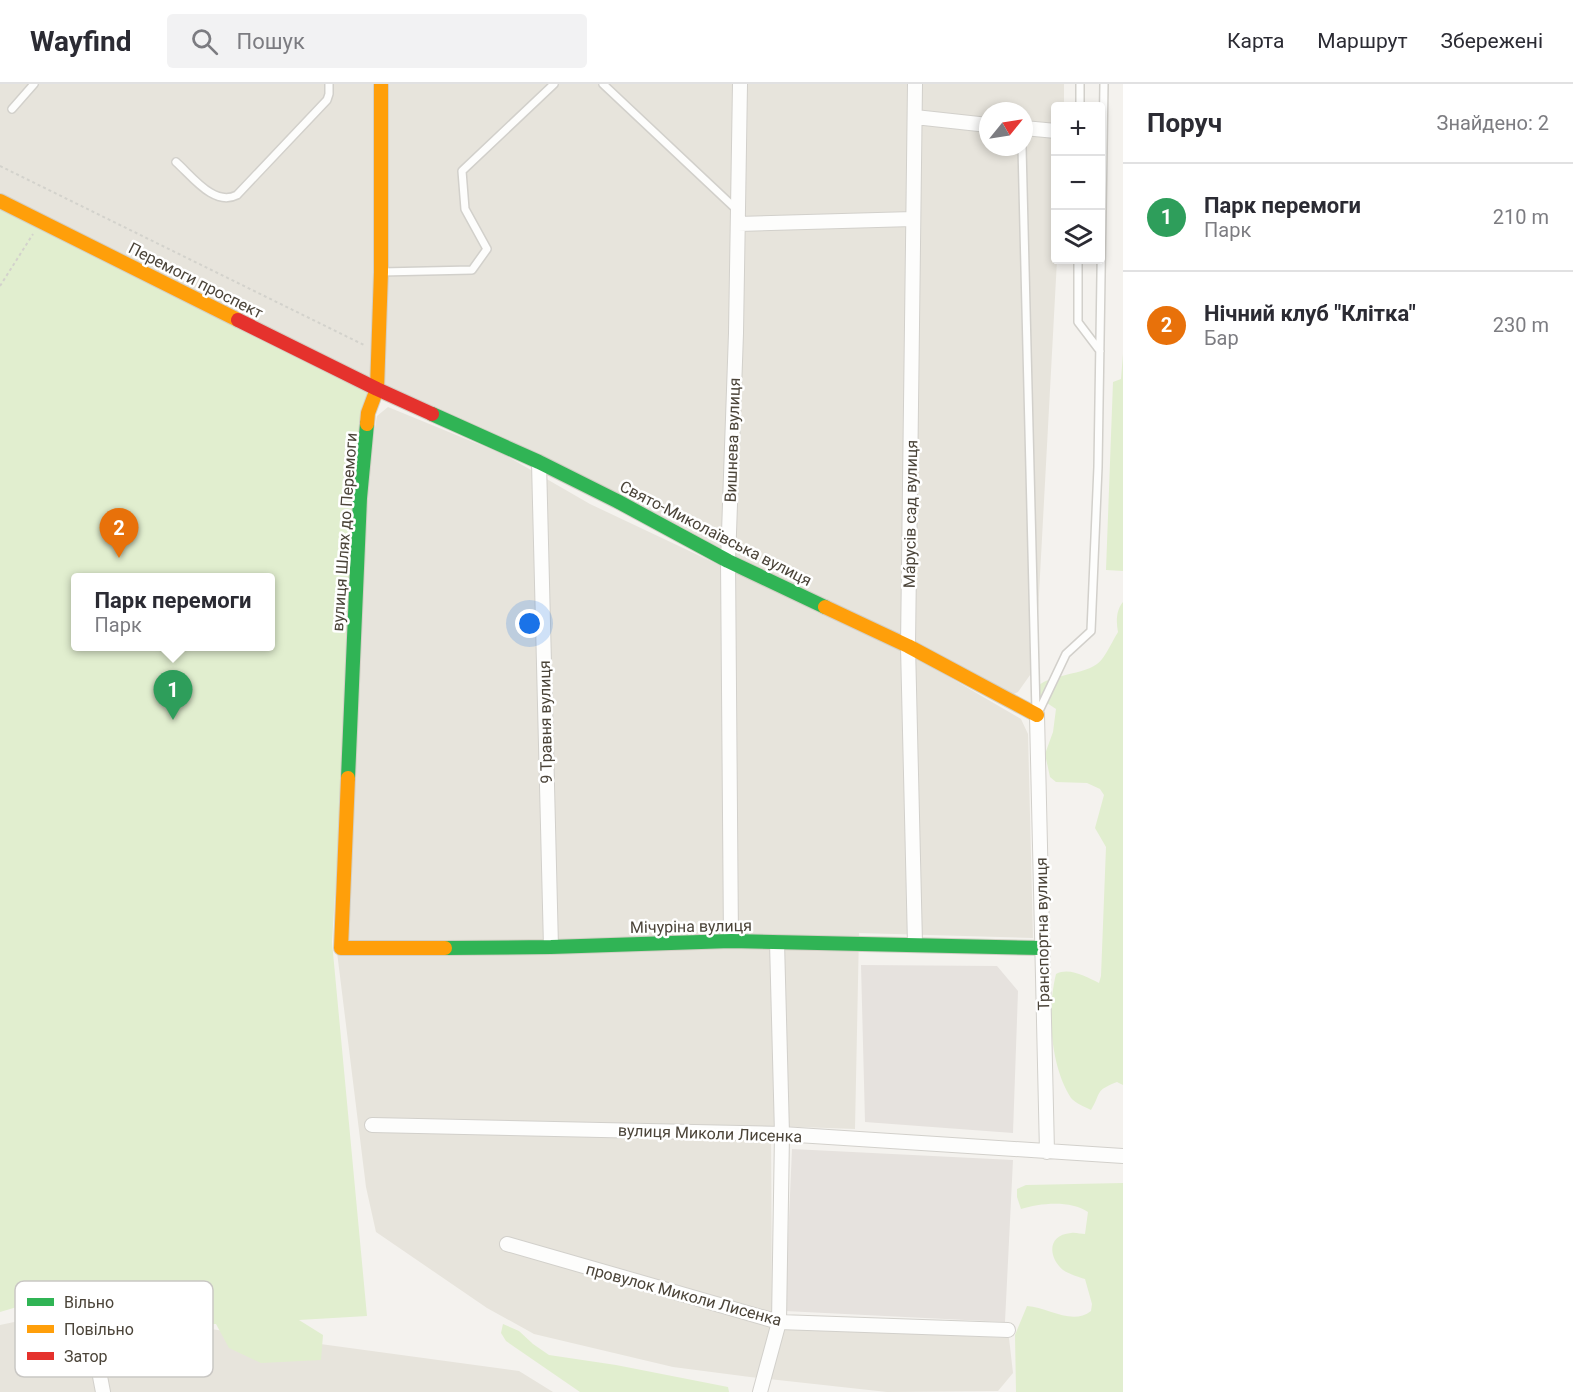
<!DOCTYPE html>
<html lang="uk">
<meta charset="utf-8">
<style>
:root{--surface:#fff;--page:#f2f2f3;--text:#2b2b33;--muted:#7c7c81;--line:#e1e1e2;--accent:#868178}
body{margin:0;font-family:Roboto,sans-serif;background:var(--page);color:var(--text)}
.controls{position:absolute;right:18px;top:18px;display:grid;overflow:hidden;border-radius:6px;box-shadow:0 3px 9px #0003}
.controls button{width:54px;height:54px;display:grid;place-items:center;padding:0;border:0;border-bottom:2px solid var(--line);background:var(--surface);color:var(--text);font:30px sans-serif}
.compass{position:absolute;left:979px;top:18px;width:54px;height:54px;border-radius:50%;background:var(--surface);box-shadow:0 3px 9px #0003;rotate:60deg}
.you{position:absolute;left:530px;top:540px;width:21px;height:21px;margin:-15px;border:4px solid #fff;border-radius:50%;background:#1a73e8;box-shadow:0 0 0 9px #1a73e833}
.badge{display:grid;place-items:center;width:39px;height:39px;border-radius:50%;background:var(--accent);color:#fff;font-size:20px;font-weight:700}
.pin{position:absolute;translate:-50% -50px;filter:drop-shadow(0 2px 3px #0008)}
.pin::after{content:'';position:absolute;top:32px;width:21px;height:18px;background:inherit;clip-path:polygon(0 0,100% 0,50% 100%)}
.popup{position:absolute;left:71px;top:489px;width:204px;height:78px;box-sizing:border-box;display:grid;place-content:center;border-radius:6px;background:var(--surface);filter:drop-shadow(0 2px 4px #0005);font-size:20px;white-space:nowrap;color:var(--muted)}
.popup b{font-size:22px;color:var(--text)}
.popup::after{content:'';position:absolute;left:50%;top:100%;margin-left:-12px;border:12px solid transparent;border-top-color:var(--surface)}
.list{margin:0;padding:0;list-style:none}
h2{display:flex;justify-content:space-between;align-items:center;height:78px;margin:0;padding:0 24px;font-size:26px}
h2 small{font-size:20px;font-weight:400;color:var(--muted)}
.list li{display:grid;grid-template-columns:39px 1fr auto;gap:18px;align-items:center;box-sizing:border-box;height:108px;padding:0 24px;border-top:2px solid var(--line)}
.list b{display:block;font-size:22px;white-space:nowrap}
.list p{margin:0;font-size:20px;white-space:nowrap;color:var(--muted)}
.list em{font-size:20px;font-style:normal;color:var(--muted)}
.icon{flex:none;width:33px;height:33px;fill:none;stroke:currentColor;stroke-width:2;stroke-linecap:round;stroke-linejoin:round}
.map{position:relative;flex:none;width:1123px;height:1308px;overflow:hidden}
header{display:flex;align-items:center;gap:36px;box-sizing:border-box;height:84px;padding:0 30px;background:var(--surface);border-bottom:2px solid var(--line)}
header strong{font-size:28px}
nav{display:flex;gap:33px;margin-inline-start:auto;font-size:21px}
.search{width:420px;height:54px;background:var(--page);display:flex;align-items:center;gap:15px;box-sizing:border-box;padding:0 21px;border-radius:6px;color:var(--muted);font-size:22px}
main{display:flex}
aside{flex:1;background:var(--surface)}
.map>svg:first-child{display:block}
.residential{fill:#e7e4dc;fill-rule:evenodd}
.industrial{fill:#e6e2de}
.green{fill:#e1eecf;fill-rule:evenodd}
.lines{fill:none;stroke-linecap:round;stroke-linejoin:round}
.lane-casing{stroke:#d2d0cb;stroke-width:10}
.street-casing{stroke:#d2d0cb;stroke-width:16}
.fast-casing{stroke:#d3cfc5;stroke-width:16}
.slow-casing{stroke:#d3cfc5;stroke-width:16}
.jam-casing{stroke:#d3cfc5;stroke-width:16}
.path{stroke:#d3d2cc;stroke-width:2;stroke-dasharray:3 3;stroke-linecap:butt}
.lane{stroke:#fdfdfc;stroke-width:7}
.street{stroke:#fdfdfc;stroke-width:14}
.fast{stroke:#30b455;stroke-width:14}
.slow{stroke:#ff9f0a;stroke-width:14}
.jam{stroke:#e5322d;stroke-width:14}
.labels{text-anchor:middle;stroke-width:5;stroke-linejoin:round;paint-order:stroke}
.street-label{font-size:16px;fill:#4b4439;stroke:#fff}
.key{fill:#fff;stroke:#c9c7c4;stroke-width:1.5}
.key-label{font-size:16px;fill:#4b4439}
</style>
<header>
<strong>Wayfind</strong>
<div class="search"><svg class="icon" aria-label="search" viewBox="0 0 24 24"><circle cx="10" cy="10" r="6"/><path d="M15 15l6 6"/></svg>Пошук</div>
<nav><a>Карта</a><a>Маршрут</a><a>Збережені</a></nav>
</header>
<main>
<div class="map">
<svg width="1123" height="1308" viewBox="0 0 1123 1308">
<rect width="100%" height="100%" fill="#f4f2ee"/>
<path class="residential" d="M0,0H1064V22H1056V176H1057L1035,584L1018,608L1005,614L0,118ZM988,27H1024V63H988Z
M388,323L505,371L590,420L920,576L1021,635L1028,650L1033,854L859,849L855,1045L771,1042L772,1226L767,1243L1009,1254L1013,1289L998,1307L887,1308L750,1293L673,1283L534,1250L487,1224L376,1148L366,1103L337,868L365,402L377,332Z
M71,1226L519,1287L553,1308H0V1241Z"/>
<path class="industrial" d="M861,881L997,882L1018,907L1013,1049L865,1038Z
M792,1065L1013,1076L1005,1238L785,1227Z"/>
<path class="green" d="M0,117L377,305L360,414L332,858L367,1232L299,1236L323,1251L321,1276L261,1279L229,1264L216,1240H207L54,1212L0,1228ZM76,494H270V562H76Z
M1123,270V487L1106,486L1113,298L1121,295Z
M1123,518V1001L1117,998C1094,1007 1102,1008 1091,1026C1085,1023 1075,1019 1071,1014C1050,982 1047,926 1056,890C1070,883 1086,893 1099,899L1101,892L1106,763L1095,744L1104,711L1100,705L1087,699L1056,698L1050,693L1045,670L1053,648L1056,625L1032,609C1043,589 1079,593 1097,580C1104,576 1113,556 1118,548C1116,538 1116,526 1123,518Z
M1123,1099V1308H1016L1015,1251L1027,1222C1048,1223 1072,1242 1091,1227L1092,1220L1085,1195C1078,1193 1069,1190 1063,1186C1048,1173 1047,1151 1071,1149C1075,1148 1081,1150 1085,1150L1088,1128C1071,1116 1040,1119 1021,1125L1017,1113V1105L1026,1101Z
M503,1240L519,1247L533,1260L549,1271L616,1281L728,1303L729,1308H580L506,1257L501,1249Z"/>
<g class="lines">
<defs>
<path id="lane" d="M603,0L737,126
M1080,22V0
M12,25L34,0
M1022,63L1036,628
M176,78C192,92 214,123 237,111L327,16L329,10V0
M1078,176V238L1100,267
M381,188L472,186L487,165L465,125L462,87L554,0
M1038,629L1066,570L1091,547L1098,383L1104,0"/>
<path id="street" d="M915,0L908,562L915,860
M915,33L988,41
M1024,44L1056,47
M738,140L913,135
M539,378L551,863
M1037,631L1047,1068
M731,857L728,477L736,249L740,0
M372,1041L782,1050L1123,1072
M507,1160L779,1238L1008,1246
M94,1261L103,1308
M760,1308L779,1238L782,1050L777,858"/>
<path id="fast" d="M432,330L539,378L617,417L728,477L825,523
M348,694L360,414L367,340
M445,864L551,863L731,857L1042,864"/>
<path id="slow" d="M0,117L238,236
M367,340L368,329L377,305L381,188V0
M825,523L908,562L1037,631
M348,694L341,864H445"/>
<path id="jam" d="M238,236L377,305L432,330"/>
</defs>
<use href="#lane" class="lane-casing"/>
<use href="#street" class="street-casing"/>
<use href="#fast" class="fast-casing"/>
<use href="#slow" class="slow-casing"/>
<use href="#jam" class="jam-casing"/>
<path class="path" d="M0,82L364,261
M0,202L33,150"/>
<use href="#lane" class="lane"/>
<use href="#street" class="street"/>
<use href="#fast" class="fast"/>
<use href="#slow" class="slow"/>
<use href="#jam" class="jam"/>
</g>
<g class="labels">
<g class="street-label">
<text transform="translate(196 196) rotate(27)" y="6">Перемоги проспект</text>
<text transform="translate(732 356) rotate(-88)" y="6">Вишнева вулиця</text>
<text transform="translate(910 430) rotate(-89)" y="6">Мáрусів сад вулиця</text>
<text transform="translate(344 448) rotate(-86)" y="6">вулиця Шлях до Перемоги</text>
<text transform="translate(716 449) rotate(27)" y="6">Свято-Миколаївська вулиця</text>
<text transform="translate(545 638) rotate(-91)" y="6">9 Травня вулиця</text>
<text transform="translate(691 842) rotate(-1)" y="6">Мічуріна вулиця</text>
<text transform="translate(1042 850) rotate(-91)" y="6">Транспортна вулиця</text>
<text transform="translate(710 1049) rotate(2)" y="6">вулиця Миколи Лисенка</text>
<text transform="translate(684 1210) rotate(15)" y="6">провулок Миколи Лисенка</text>
</g>
</g>
<rect x="15" y="1197" width="198" height="96" rx="9" class="key"/>
<rect x="27" y="1214" width="27" height="8" fill="#30b455"/>
<rect x="27" y="1241" width="27" height="8" fill="#ff9f0a"/>
<rect x="27" y="1268" width="27" height="8" fill="#e5322d"/>
<g class="key-label">
<text x="64" y="1224">Вільно</text>
<text x="64" y="1251">Повільно</text>
<text x="64" y="1278">Затор</text>
</g>
</svg>
<div class="controls">
<button>+</button>
<button>−</button>
<button><svg class="icon" aria-label="layers" viewBox="0 0 24 24"><path d="M12 4l9 5-9 5-9-5zM3 14l9 5 9-5"/></svg></button>
</div>
<svg class="compass" viewBox="-18 -18 36 36"><path d="M0-13l5 13h-10z" fill="#e53935"/><path d="M0 13l5-13h-10z" fill="#7c7c81"/></svg>
<div class="you"></div>
<div class="pin badge" style="left:173px;top:636px;background:#2e9e5b">1</div>
<div class="popup"><b>Парк перемоги</b>Парк</div>
<div class="pin badge" style="left:119px;top:474px;background:#e8710a">2</div>
</div>
<aside>
<h2>Поруч<small>Знайдено: 2</small></h2>
<ul class="list">
<li><span class="badge" style="background:#2e9e5b">1</span><div><b>Парк перемоги</b><p>Парк</p></div><em>210 m</em></li>
<li><span class="badge" style="background:#e8710a">2</span><div><b>Нічний клуб &quot;Клітка&quot;</b><p>Бар</p></div><em>230 m</em></li>
</ul>
</aside>
</main>
